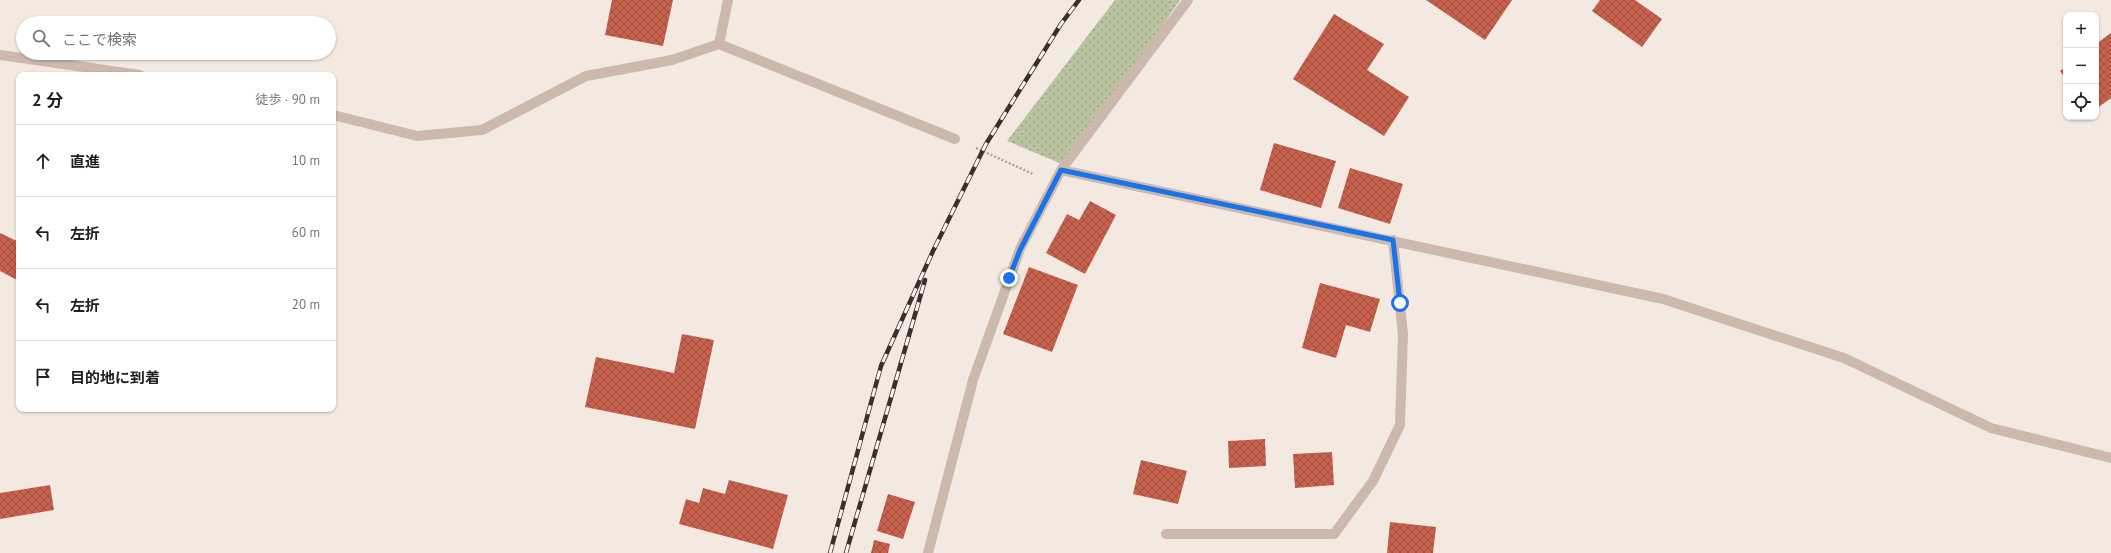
<!DOCTYPE html>
<html lang="ja">
<meta charset="utf-8">
<style>
:root{--surface:#fff;--page:#f2f2f2;--text:#202124;--muted:#757577;--line:#e0e0e0}
body{margin:0;font-family:"PT Sans","Noto Sans JP",sans-serif;background:var(--page);color:var(--text)}
.controls{position:absolute;right:12px;top:12px;display:grid;overflow:hidden;border-radius:8px;box-shadow:0 1px 3px #0004}
.controls button{width:36px;height:36px;display:grid;place-items:center;padding:0;border:0;border-bottom:1px solid var(--line);background:var(--surface);color:var(--text);font:20px sans-serif}
.stop{position:absolute;width:12px;height:12px;margin:-9px;border:3px solid #1a73e8;border-radius:50%;background:#fff}
.stop.end{background:#1a73e8;border-color:#fff;box-shadow:0 1px 4px #0008}
.list{margin:0;padding:0;list-style:none}
h2{display:flex;justify-content:space-between;align-items:center;height:52px;margin:0;padding:0 16px;font-size:17px}
h2 small{font-size:13px;font-weight:400;color:var(--muted)}
.list li{display:grid;grid-template-columns:26px 1fr auto;gap:12px;align-items:center;box-sizing:border-box;height:72px;padding:0 16px;border-top:1px solid var(--line)}
.list b{display:block;font-size:15px;white-space:nowrap}
.list em{font-size:13px;font-style:normal;color:var(--muted)}
.icon{flex:none;width:22px;height:22px;fill:none;stroke:currentColor;stroke-width:2;stroke-linecap:round;stroke-linejoin:round}
.map{position:relative;flex:none;width:2111px;height:553px;overflow:hidden}
.search{position:absolute;background:var(--surface);box-shadow:0 1px 3px #0004;left:16px;top:16px;width:320px;height:44px;display:flex;align-items:center;gap:10px;box-sizing:border-box;padding:0 14px;border-radius:22px;color:var(--muted);font-size:15px}
.panel{position:absolute;background:var(--surface);box-shadow:0 1px 3px #0004;left:16px;top:72px;width:320px;height:340px;border-radius:8px}
.map>svg:first-child{display:block}
.grass{fill:url(#grass-dots)}
.building{fill:url(#building-cross-hatch)}
.lines{fill:none;stroke-linecap:round;stroke-linejoin:round}
.path{stroke:#b8a296;stroke-width:2.5;stroke-dasharray:2 2;stroke-linecap:butt}
.minor{stroke:#ccb8ac;stroke-width:10}
.rail-casing{stroke:#3a2f2b;stroke-width:4.5}
.rail{stroke:#fbf4ed;stroke-width:3;stroke-dasharray:9;stroke-linecap:butt}
.route{stroke:#1a73e8;stroke-width:5}
</style>
<div class="map">
<svg width="2111" height="553" viewBox="0 0 2111 553">
<defs>
<pattern id="grass-dots" width="8" height="8" patternUnits="userSpaceOnUse"><rect width="8" height="8" fill="#bac3a0"/><path d="M2 2h.1M6 6h.1" fill="none" stroke="#989f83" stroke-width="1.8" stroke-linecap="round"/></pattern>
<pattern id="building-cross-hatch" width="8" height="8" patternUnits="userSpaceOnUse"><rect width="8" height="8" fill="#c5614d"/><path d="M0 0l8 8M0 8l8-8" fill="none" stroke="#a15040"/></pattern>
</defs>
<rect width="100%" height="100%" fill="#f3e9e1"/>
<path class="grass" d="M1115,0H1180L1144,53L1062,164L1007,141Z"/>
<path class="building" d="M612,0H673L663,46L605,35Z
M1426,0H1512L1485,40Z
M1600,0H1635L1662,19L1642,47L1592,11Z
M1334,14L1384,44L1367,70L1409,97L1384,136L1293,79Z
M2111,33V98L2096,109V44Z
M2066,67V79L2060,71Z
M1274,143L1336,161L1321,208L1260,190Z
M1350,168L1403,184L1390,224L1338,208Z
M1090,201L1116,215L1085,274L1046,253L1067,214L1079,220Z
M0,233L19,242V281L0,271Z
M1029,267L1078,285L1052,352L1003,334Z
M1320,283L1380,299L1370,332L1346,325L1336,358L1302,348Z
M682,334L714,340L695,429L585,407L596,357L674,373Z
M1265,439L1266,466L1229,468L1228,441Z
M1332,452L1334,485L1295,488L1293,454Z
M1141,460L1187,471L1178,504L1133,494Z
M729,480L788,495L773,549L679,524L686,499L699,503L703,488L725,494Z
M50,485L54,510L0,519V493Z
M888,494L915,502L903,539L877,531Z
M1390,522L1436,527L1433,553H1387Z
M874,540L890,544L888,553H871Z"/>
<g class="lines">
<path class="path" d="M976,148L1033,174"/>
<path class="minor" d="M719,44L728,0
M0,55L140,75
M333,115L417,136L482,130L586,76L672,60L719,44L955,139
M1061,170L1663,299L1844,358L1991,428L2111,458
M1166,534H1334L1373,481L1400,425L1403,334L1393,240
M928,553L973,380L1020,249L1061,170L1188,0"/>
<defs>
<path id="rail" d="M830,553L881,366L933,251L986,144L1061,24L1079,0
M846,553L925,280"/>
</defs>
<use href="#rail" class="rail-casing"/>
<use href="#rail" class="rail"/>
</g>
<g class="lines">
<path class="route" d="M1009,278L1020,250L1061,170L1393,240L1400,303"/>
</g>
</svg>
<div class="controls">
<button>+</button>
<button>−</button>
<button><svg class="icon" aria-label="locate" viewBox="0 0 24 24"><circle cx="12" cy="12" r="6"/><path d="M12 2v4M12 18v4M2 12h4M18 12h4"/></svg></button>
</div>
<div class="stop" style="left:1400px;top:303px"></div>
<div class="stop end" style="left:1009px;top:278px"></div>
<div class="search"><svg class="icon" aria-label="search" viewBox="0 0 24 24"><circle cx="10" cy="10" r="6"/><path d="M15 15l6 6"/></svg>ここで検索</div>
<section class="panel">
<h2>2 分<small>徒歩 · 90 m</small></h2>
<ul class="list">
<li><svg class="icon" aria-label="ahead" viewBox="0 0 24 24"><path d="M12 20V5M6 11l6-6 6 6"/></svg><div><b>直進</b></div><em>10 m</em></li>
<li><svg class="icon" aria-label="left" viewBox="0 0 24 24"><path d="M17 20v-9H6M10 6l-5 5 5 5"/></svg><div><b>左折</b></div><em>60 m</em></li>
<li><svg class="icon" aria-label="left" viewBox="0 0 24 24"><path d="M17 20v-9H6M10 6l-5 5 5 5"/></svg><div><b>左折</b></div><em>20 m</em></li>
<li><svg class="icon" aria-label="arrive" viewBox="0 0 24 24"><path d="M6 21V4h12l-3 4 3 4H6"/></svg><div><b>目的地に到着</b></div></li>
</ul>
</section>
</div>
